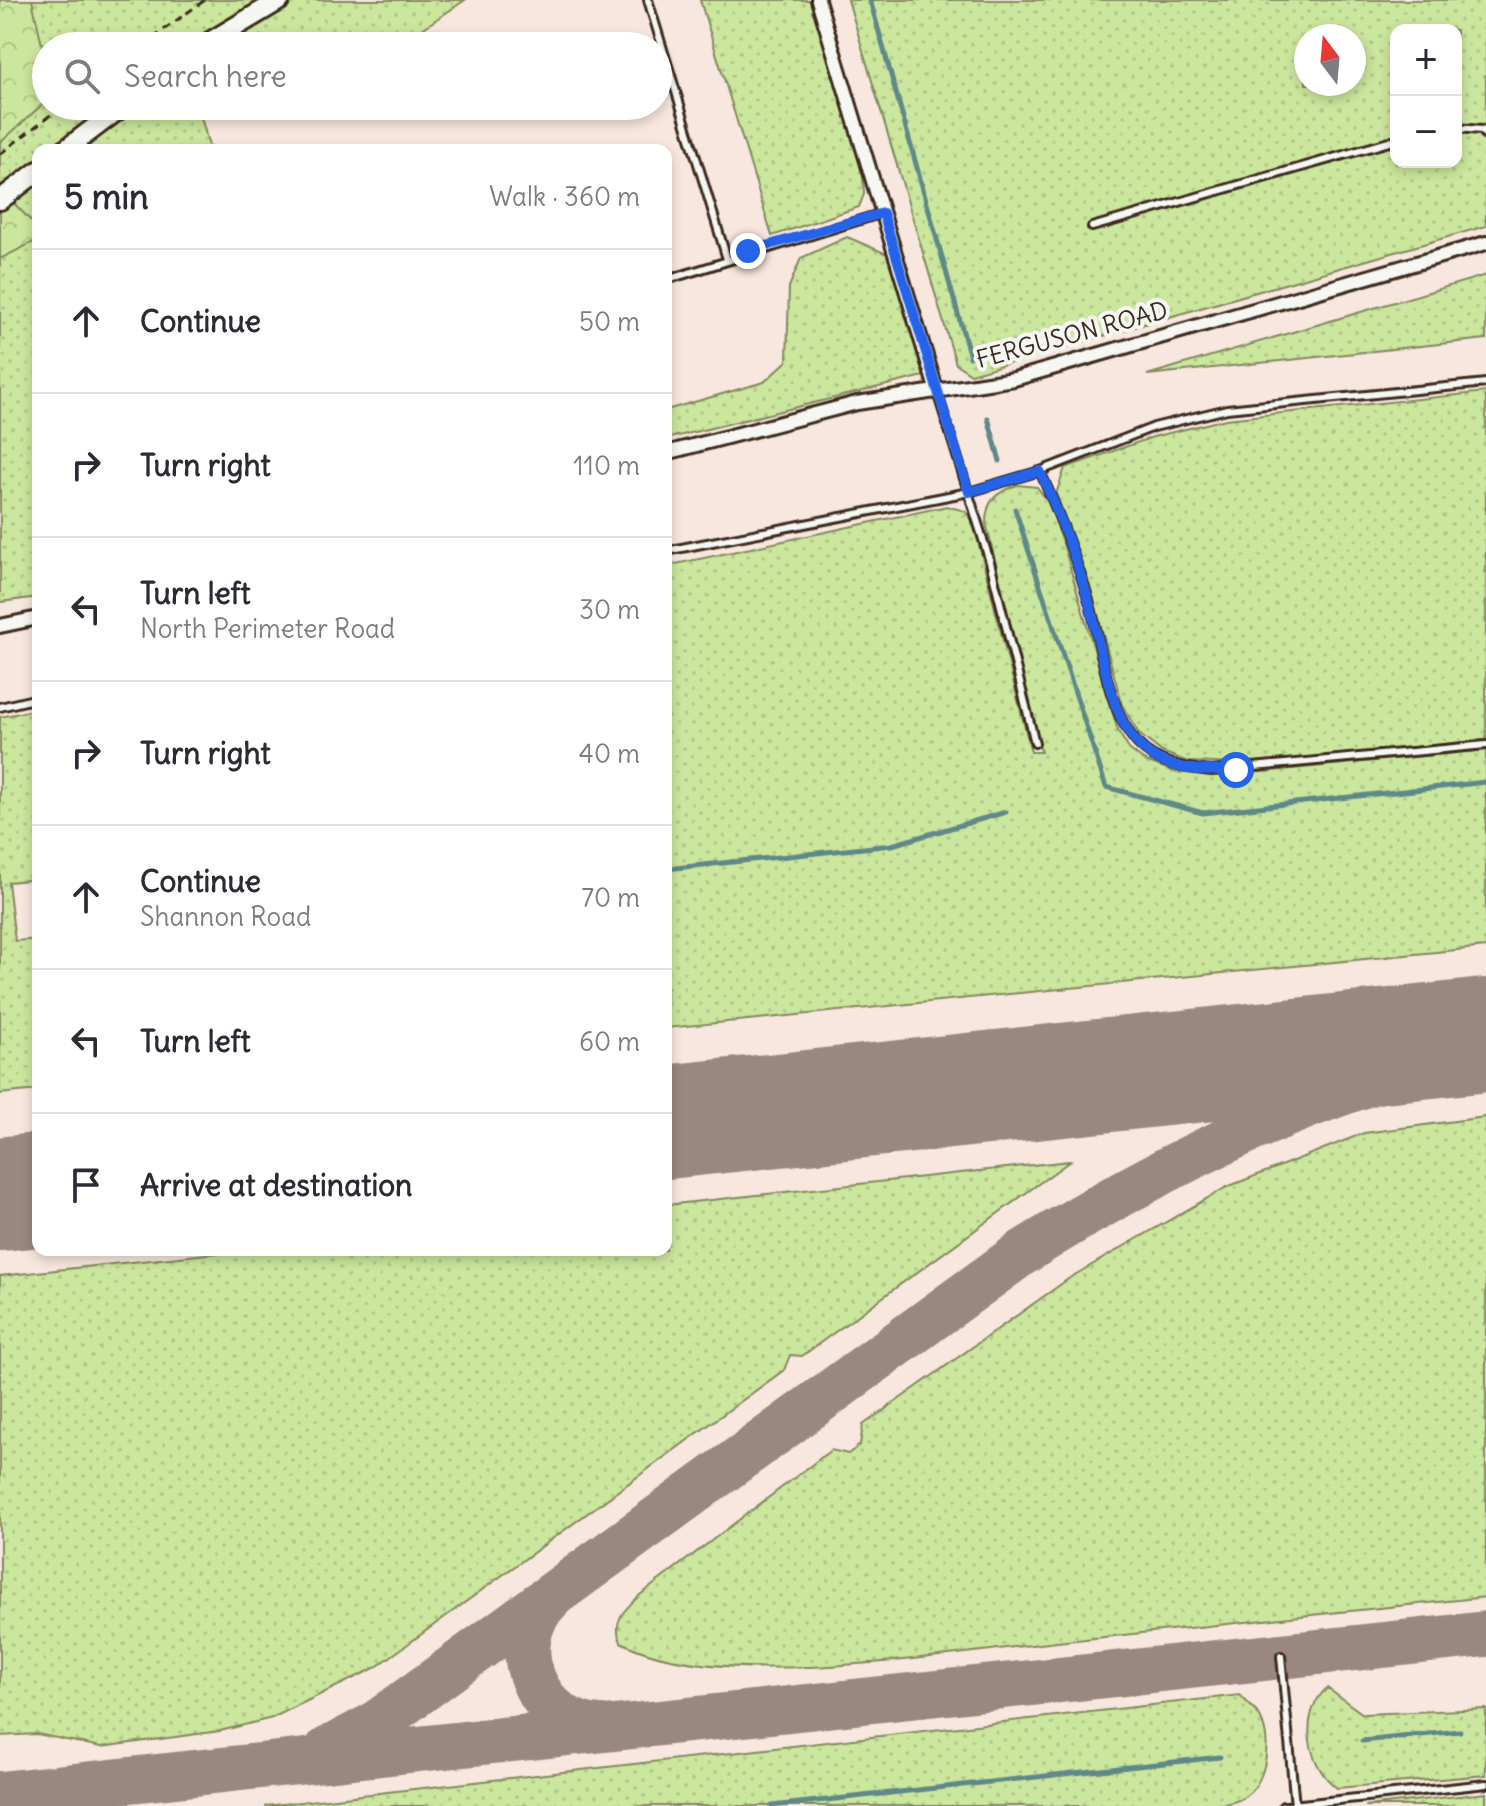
<!DOCTYPE html>
<meta charset="utf-8">
<style>
:root{--surface:#fff;--page:#f7f7f7;--text:#2b2b33;--muted:#7c7c81;--line:#e1e1e2}
body{margin:0;font-family:Delius,sans-serif;background:var(--page);color:var(--text)}
.controls{position:absolute;right:24px;top:24px;display:grid;overflow:hidden;border-radius:16px;box-shadow:0 4px 12px #0003}
.controls button{width:72px;height:72px;display:grid;place-items:center;padding:0;border:0;border-bottom:2px solid var(--line);background:var(--surface);color:var(--text);font:40px sans-serif}
.compass{position:absolute;left:1294px;top:24px;width:72px;height:72px;border-radius:50%;background:var(--surface);box-shadow:0 4px 12px #0003;rotate:344deg}
.stop{position:absolute;width:24px;height:24px;margin:-18px;border:6px solid #2563eb;border-radius:50%;background:#fff}
.stop.end{background:#2563eb;border-color:#fff;box-shadow:0 2px 8px #0008}
.list{margin:0;padding:0;list-style:none}
h2{display:flex;justify-content:space-between;align-items:center;height:104px;margin:0;padding:0 32px;font-size:34px}
h2 small{font-size:26px;font-weight:400;color:var(--muted)}
.list li{display:grid;grid-template-columns:52px 1fr auto;gap:24px;align-items:center;box-sizing:border-box;height:144px;padding:0 32px;border-top:2px solid var(--line)}
.list b{display:block;font-size:30px;white-space:nowrap}
.list p{margin:0;font-size:26px;white-space:nowrap;color:var(--muted)}
.list em{font-size:26px;font-style:normal;color:var(--muted)}
.icon{flex:none;width:44px;height:44px;fill:none;stroke:currentColor;stroke-width:2;stroke-linecap:round;stroke-linejoin:round}
.map{position:relative;flex:none;width:1486px;height:1806px;overflow:hidden}
.search{position:absolute;background:var(--surface);box-shadow:0 4px 12px #0003;left:32px;top:32px;width:640px;height:88px;display:flex;align-items:center;gap:20px;box-sizing:border-box;padding:0 28px;border-radius:44px;color:var(--muted);font-size:30px}
.panel{position:absolute;background:var(--surface);box-shadow:0 4px 12px #0003;left:32px;top:144px;width:640px;height:1112px;border-radius:16px}
.map>svg:first-child{display:block}
.grass{fill:url(#grass-dots);stroke:#83885e;stroke-width:2;fill-rule:evenodd}
.forest{fill:url(#forest-crowns);stroke:#83885e;stroke-width:2}
.lines{fill:none;stroke-linecap:round;stroke-linejoin:round}
.stream{stroke:#5e8888;stroke-width:5}
.taxiway{stroke:#9a887e;stroke-width:46}
.runway{stroke:#9a887e;stroke-width:114}
.lane-casing{stroke:#3b2a1e;stroke-width:12}
.street-casing{stroke:#3b2a1e;stroke-width:18}
.secondary-casing{stroke:#3b2a1e;stroke-width:24}
.path{stroke:#3b2a1e;stroke-width:3;stroke-dasharray:8 6;stroke-linecap:butt}
.lane{stroke:#f6f6f2;stroke-width:6}
.street{stroke:#f6f6f2;stroke-width:12}
.secondary{stroke:#f6f6f2;stroke-width:18}
.route{stroke:#2563eb;stroke-width:10}
.labels{text-anchor:middle;stroke-width:8;stroke-linejoin:round;paint-order:stroke}
.street-label{font-size:24px;fill:#3b2a1e;stroke:#f6f6f2}
</style>
<div class="map">
<svg width="1486" height="1806" viewBox="0 0 1486 1806">
<defs>
<pattern id="grass-dots" width="8" height="8" patternUnits="userSpaceOnUse" patternTransform="scale(2)"><rect width="8" height="8" fill="#cbe69d"/><path d="M2 2h.1M6 6h.1" fill="none" stroke="#afc587" stroke-width="1.8" stroke-linecap="round"/></pattern>
<pattern id="forest-crowns" width="20" height="18" patternUnits="userSpaceOnUse" patternTransform="scale(2)"><rect width="20" height="18" fill="#cbe69d"/><path d="M2 6a3 3 0 1 1 6 0M12 15a3 3 0 1 1 6 0" fill="none" stroke="#afc587"/></pattern>
</defs>
<rect width="100%" height="100%" fill="#f8e7de"/>
<filter id="ink" filterUnits="userSpaceOnUse"><feTurbulence type="fractalNoise" baseFrequency=".0125" numOctaves="2"/><feDisplacementMap in="SourceGraphic" scale="16" xChannelSelector="R" yChannelSelector="G"/><feConvolveMatrix kernelMatrix="1 2 1 2 8 2 1 2 1" color-interpolation-filters="sRGB"/></filter>
<g filter="url(#ink)">
<path class="grass" d="M0,0H465L397,46H46V106H198L210,150H38V597L0,602Z
M700,0H810L863,174L864,194L859,207L772,236Z
M848,0H1486V226L971,374L956,364ZM1396,30H1456V162H1396ZM1306,36H1354V84H1306Z
M847,237L887,254L924,376L666,439V410L764,382L787,361L789,287L801,258Z
M1486,275V339L1147,375Z
M1486,392V740L1239,764L1188,762L1162,752L1139,734L1122,705L1091,589L1056,494L1065,468L1153,437L1226,419Z
M1017,485L1037,487L1049,503L1062,540L1118,731L1129,749L1143,760L1175,772L1221,776L1486,750V947L666,1028V566L947,506L965,511L974,525L1031,752H1041L986,523C986,500 997,492 1017,485Z
M38,709V879L8,882L15,941L38,939V1090L0,1094V717Z
M1486,1117V1597C1349,1611 1213,1625 1076,1640C962,1651 720,1695 621,1642C611,1621 625,1609 640,1595L831,1450L848,1454L860,1445L863,1425L1071,1277L1227,1187L1364,1133Z
M1070,1161L802,1356L790,1355L784,1370L375,1668L272,1718L220,1731L101,1747L37,1734L0,1736V1276L245,1250H666V1205Z
M1327,1688L1363,1714L1486,1709V1775L1337,1788C1307,1766 1298,1714 1327,1688Z
M1240,1695C1246,1702 1258,1711 1261,1719C1273,1744 1266,1791 1236,1801C1223,1806 1206,1805 1192,1806H265Z
M1486,1793V1806H1365Z"/>
<path class="forest" d="M0,0H32L46,63V101L0,143Z
M0,189L38,228V240L0,259Z"/>
<g class="lines">
<path class="stream" d="M870,0L970,357
M988,418L1000,461
M1015,509L1106,787L1203,813L1486,782
M666,869L892,845L1006,812
M1362,1741L1460,1731
M772,1806L1220,1757"/>
<path class="taxiway" d="M549,1599C502,1645 537,1726 601,1728
M327,1750L374,1725L1022,1253C1169,1160 1316,1091 1486,1049
M0,1794L1486,1634"/>
<path class="runway" d="M666,1122L1486,1035
M0,1194L38,1190"/>
<defs>
<path id="lane" d="M648,0L727,259
M1456,128L1482,130L1486,136
M1092,227L1396,140
M666,280L883,213
M937,392L990,562L1035,743
M1040,471C1059,514 1076,558 1090,604C1102,648 1106,709 1138,744C1157,764 1185,768 1211,771L1486,745
M666,551L969,492L1040,471L1154,427L1227,409L1486,383
M0,707L38,698
M1281,1656L1295,1806
M1283,1806L1486,1784"/>
<path id="street" d="M818,0L937,392
M666,453L857,403L1014,379L1486,243
M0,626L38,618"/>
<path id="secondary" d="M203,46L280,0
M65,150L123,106
M0,200L38,171"/>
</defs>
<use href="#lane" class="lane-casing"/>
<use href="#street" class="street-casing"/>
<use href="#secondary" class="secondary-casing"/>
<path class="path" d="M141,46L205,0
M0,154L62,106"/>
<use href="#lane" class="lane"/>
<use href="#street" class="street"/>
<use href="#secondary" class="secondary"/>
</g>
</g>
<g class="lines" filter="url(#ink)">
<path class="route" d="M748,251L883,213L969,492L1040,471C1059,514 1076,557 1089,602C1101,644 1108,713 1139,745C1164,771 1203,772 1236,770"/>
</g>
<g class="labels">
<g class="street-label">
<text transform="translate(1072 335) rotate(-15)" y="8">FERGUSON ROAD</text>
</g>
</g>
</svg>
<div class="controls">
<button>+</button>
<button>−</button>
</div>
<svg class="compass" viewBox="-18 -18 36 36"><path d="M0-13l5 13h-10z" fill="#e53935"/><path d="M0 13l5-13h-10z" fill="#7c7c81"/></svg>
<div class="stop" style="left:1236px;top:770px"></div>
<div class="stop end" style="left:748px;top:251px"></div>
<div class="search"><svg class="icon" aria-label="search" viewBox="0 0 24 24"><circle cx="10" cy="10" r="6"/><path d="M15 15l6 6"/></svg>Search here</div>
<section class="panel">
<h2>5 min<small>Walk · 360 m</small></h2>
<ul class="list">
<li><svg class="icon" aria-label="ahead" viewBox="0 0 24 24"><path d="M12 20V5M6 11l6-6 6 6"/></svg><div><b>Continue</b></div><em>50 m</em></li>
<li><svg class="icon" aria-label="right" viewBox="0 0 24 24"><path d="M7 20v-9h11M14 6l5 5-5 5"/></svg><div><b>Turn right</b></div><em>110 m</em></li>
<li><svg class="icon" aria-label="left" viewBox="0 0 24 24"><path d="M17 20v-9H6M10 6l-5 5 5 5"/></svg><div><b>Turn left</b><p>North Perimeter Road</p></div><em>30 m</em></li>
<li><svg class="icon" aria-label="right" viewBox="0 0 24 24"><path d="M7 20v-9h11M14 6l5 5-5 5"/></svg><div><b>Turn right</b></div><em>40 m</em></li>
<li><svg class="icon" aria-label="ahead" viewBox="0 0 24 24"><path d="M12 20V5M6 11l6-6 6 6"/></svg><div><b>Continue</b><p>Shannon Road</p></div><em>70 m</em></li>
<li><svg class="icon" aria-label="left" viewBox="0 0 24 24"><path d="M17 20v-9H6M10 6l-5 5 5 5"/></svg><div><b>Turn left</b></div><em>60 m</em></li>
<li><svg class="icon" aria-label="arrive" viewBox="0 0 24 24"><path d="M6 21V4h12l-3 4 3 4H6"/></svg><div><b>Arrive at destination</b></div></li>
</ul>
</section>
</div>
